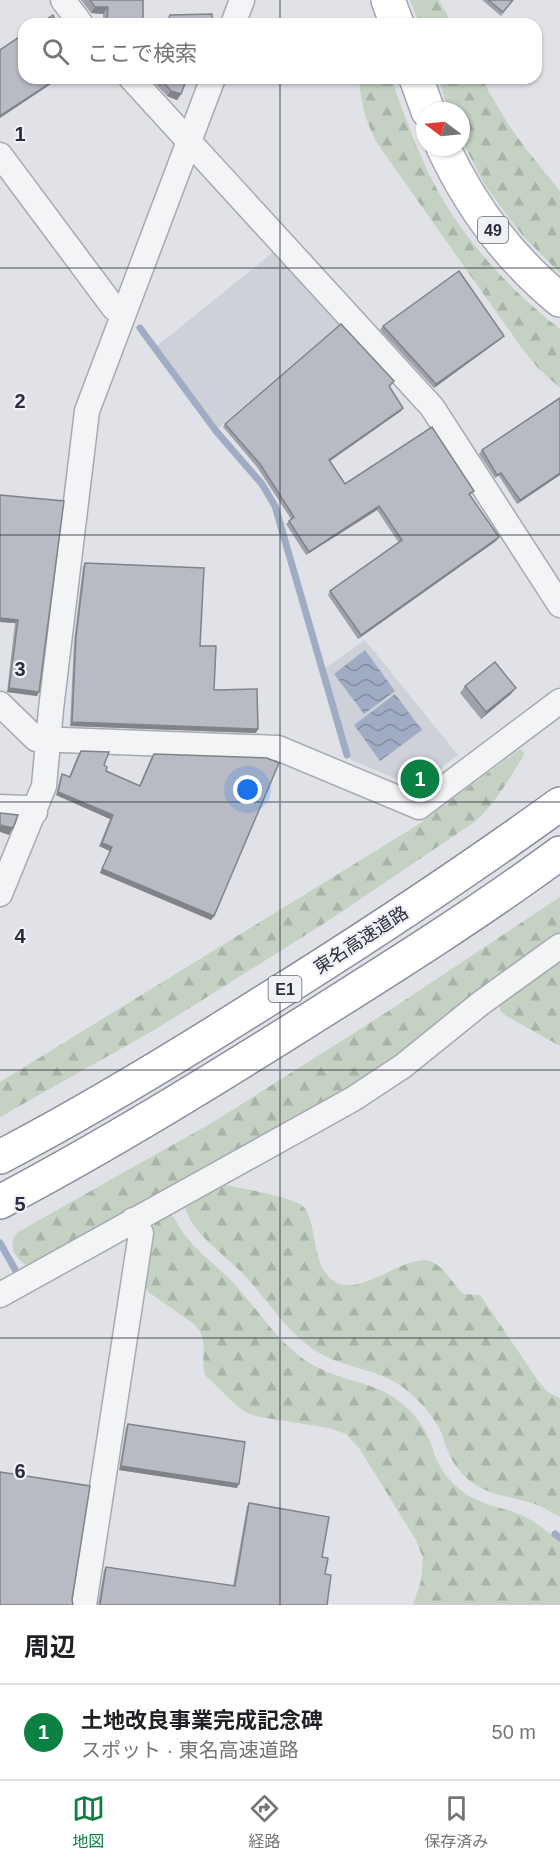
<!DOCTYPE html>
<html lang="ja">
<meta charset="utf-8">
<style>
:root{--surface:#fff;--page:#f2f2f2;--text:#202124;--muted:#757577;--line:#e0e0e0;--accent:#0b8043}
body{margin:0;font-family:Helvetica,"Noto Sans JP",sans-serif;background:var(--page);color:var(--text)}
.compass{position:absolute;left:416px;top:102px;width:54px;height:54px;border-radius:50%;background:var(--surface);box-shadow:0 2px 4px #0004;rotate:286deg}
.you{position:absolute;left:248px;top:790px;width:21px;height:21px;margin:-15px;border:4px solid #fff;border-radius:50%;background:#1a73e8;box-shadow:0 0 0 9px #1a73e833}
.badge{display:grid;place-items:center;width:39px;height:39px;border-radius:50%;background:var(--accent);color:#fff;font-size:20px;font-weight:700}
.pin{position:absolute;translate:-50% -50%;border:3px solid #fff;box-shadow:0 2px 6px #0006}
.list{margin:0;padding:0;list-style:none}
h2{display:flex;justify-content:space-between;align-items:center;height:78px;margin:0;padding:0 24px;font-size:26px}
h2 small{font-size:20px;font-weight:400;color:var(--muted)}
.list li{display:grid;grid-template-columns:39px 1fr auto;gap:18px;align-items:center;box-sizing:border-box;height:96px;padding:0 24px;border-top:2px solid var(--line)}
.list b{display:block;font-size:22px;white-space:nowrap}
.list p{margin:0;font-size:20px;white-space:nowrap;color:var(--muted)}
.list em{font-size:20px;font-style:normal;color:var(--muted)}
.icon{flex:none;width:33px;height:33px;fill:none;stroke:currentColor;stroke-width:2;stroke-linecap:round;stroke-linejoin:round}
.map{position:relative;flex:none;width:560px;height:1605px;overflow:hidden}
.search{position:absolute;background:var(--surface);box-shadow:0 2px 4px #0004;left:18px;right:18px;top:18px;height:66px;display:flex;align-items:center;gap:15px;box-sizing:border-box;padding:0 21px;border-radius:18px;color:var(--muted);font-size:22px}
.sheet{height:174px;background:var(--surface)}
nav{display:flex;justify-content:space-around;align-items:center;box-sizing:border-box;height:84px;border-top:2px solid var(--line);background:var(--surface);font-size:16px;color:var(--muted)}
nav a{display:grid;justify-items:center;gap:3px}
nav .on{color:var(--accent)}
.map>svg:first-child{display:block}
.built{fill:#cfd1d9}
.forest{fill:url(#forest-firs)}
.water{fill:url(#water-waves)}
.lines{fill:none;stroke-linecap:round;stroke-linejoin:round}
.stream{stroke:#a0acc4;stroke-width:7}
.street-casing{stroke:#a7a9b1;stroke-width:27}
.primary-casing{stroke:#a1a6b2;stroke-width:36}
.highway-casing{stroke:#8a8e9d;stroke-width:36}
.street{stroke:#f3f4f6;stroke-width:24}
.primary{stroke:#fff;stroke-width:33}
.highway{stroke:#fff;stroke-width:33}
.wall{fill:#9ea1a9}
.shaded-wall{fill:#818389}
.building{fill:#b8bbc4;stroke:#818389;stroke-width:1.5}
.grid{fill:none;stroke:#2b2f3d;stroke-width:1.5;stroke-opacity:0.55}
.labels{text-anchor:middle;stroke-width:4.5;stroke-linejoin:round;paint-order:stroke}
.shield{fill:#f0f1f5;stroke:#666974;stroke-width:1.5}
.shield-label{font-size:16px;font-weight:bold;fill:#2b2f3d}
.street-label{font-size:18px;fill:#2b2f3d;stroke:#f0f1f5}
.grid-label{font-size:20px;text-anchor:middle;font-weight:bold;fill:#2b2f3d;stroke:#f0f1f5;stroke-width:4.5;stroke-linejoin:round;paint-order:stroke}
</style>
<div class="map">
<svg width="560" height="1605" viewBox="0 0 560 1605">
<defs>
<pattern id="forest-firs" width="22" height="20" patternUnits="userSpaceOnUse" patternTransform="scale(1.5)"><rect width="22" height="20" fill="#c4d1c3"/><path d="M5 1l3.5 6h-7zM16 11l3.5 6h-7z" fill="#a9b4a8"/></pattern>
<pattern id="water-waves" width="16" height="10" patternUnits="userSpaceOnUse" patternTransform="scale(1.5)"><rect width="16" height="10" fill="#a0acc4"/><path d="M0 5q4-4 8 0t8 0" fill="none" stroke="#838ca0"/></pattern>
</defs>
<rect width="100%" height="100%" fill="#e1e2e8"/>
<path class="built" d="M277,249L343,321L218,428L157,346Z
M365,640L458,755L416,787L351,760L325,668Z"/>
<path class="forest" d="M410,0H439L452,24H419Z
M359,78H391C402,110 414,142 428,172C458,234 506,287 560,329V388L538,368L521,347L377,143C365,119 361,104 359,78Z
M438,78H481L508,124L526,149L560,191V273L523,236L503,210L484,183L461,139V111H449Z
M520,749L524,753L523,757C508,780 495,805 473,823L328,921L156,1029L0,1117V1082L416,826Z
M560,897V933L475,995L373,1074L28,1266C15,1260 6,1243 18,1232L215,1121L387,1012Z
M560,954V1046L506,1016L500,1010V1001Z
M216,1185H225C243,1189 288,1196 301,1205C321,1218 306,1278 345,1285C369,1289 411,1252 432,1262C447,1268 452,1285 464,1294L480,1295L539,1382L549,1393L560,1398V1517C551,1512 542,1506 531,1503C514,1497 495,1496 479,1487C465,1479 453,1465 447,1449C444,1444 444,1437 441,1432C434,1417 423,1404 410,1393C386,1370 351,1370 323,1355C290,1338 271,1304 246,1277C226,1255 193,1236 184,1205Z
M170,1213C177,1221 181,1231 188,1239C203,1257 222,1270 237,1287C257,1309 274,1336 298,1355C309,1364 324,1371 338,1376C359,1383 382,1387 400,1402C412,1411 422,1423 428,1437C431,1442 432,1448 434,1454C439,1466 447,1479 457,1487C481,1508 502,1505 527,1518C539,1524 550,1534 560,1542V1605H413L421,1581L423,1558L416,1540L359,1448L346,1434L329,1428L260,1417L247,1413L237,1406L205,1375C200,1356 210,1339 194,1324L147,1291L144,1283L149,1238L154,1226L161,1216Z"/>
<path class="water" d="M365,650L395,691L364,714L334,674Z
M395,694L422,730L380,761L354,725Z"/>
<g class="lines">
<path class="stream" d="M140,328L216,431L262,484L275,506L347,755
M0,1243L17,1273
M555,1534L560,1538"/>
<defs>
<path id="street" d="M63,0L81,24
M233,24L242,0
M131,78L432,407L560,605
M0,155L114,308L124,313
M0,704L36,739L278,748L419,807L560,701
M0,807L25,808L35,812
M0,894L44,786L51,709L87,411L213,78
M0,1295L353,1099L403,1066L481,1003L560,946
M84,1605L141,1233L133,1220"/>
<path id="primary" d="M388,0L397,24
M416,78L428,111
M443,147C470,205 510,259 560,300"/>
<path id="highway" d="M0,1157C90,1110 177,1057 262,1003C363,940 463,874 560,804
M0,1202C106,1146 208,1083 310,1019C394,966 480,912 560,853"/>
</defs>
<use href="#street" class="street-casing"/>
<use href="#primary" class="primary-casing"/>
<use href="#highway" class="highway-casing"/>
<use href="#street" class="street"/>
<use href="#primary" class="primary"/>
<use href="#highway" class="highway"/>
</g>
<path class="wall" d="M81,0H143V24H103V14L91,13Z
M482,0H513L501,16Z
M150,78H187L181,94L177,100L167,96Z
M383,326L501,339L434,388L380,330Z
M392,384L389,387L401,411L330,461L345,484L474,491L469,496L499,537L496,541L358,639L328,595L330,591L399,543L377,510L306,555L286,524L291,519L257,467L223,427L225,424Z
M482,450L560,475L517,504L499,476L495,478L479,454Z
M0,495L37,696L7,692L15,623L0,622Z
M85,563L200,646L214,690L256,733L70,726L74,641L83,566Z
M465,686L511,694L481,719L460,693Z
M81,751L104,765L106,771L139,786L151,758L154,754L214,916L211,920L100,873L110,851L99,846L110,819L56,795L60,778L62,774L69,777L78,755Z
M128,1424L237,1488L119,1470L126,1427Z
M249,1503L322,1557L325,1574L327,1605H98L104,1570L106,1567L233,1586L247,1506Z"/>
<path class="shaded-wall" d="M95,7H108L103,14L91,13Z
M58,78H60L0,118V116Z
M171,91L181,94L177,100L167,96Z
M504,336L501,339L434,388L436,384Z
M403,408L401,411L327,463L329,460Z
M560,473V475L517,504L520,500Z
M379,506L377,510L306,555L309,552Z
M499,537L496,541L358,639L361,635Z
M0,618L18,620L15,623L0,622Z
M9,688L39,692L37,696L7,692Z
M516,688L511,694L481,719L486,712Z
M72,722L258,729L256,733L70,726Z
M58,792L113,815L110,819L56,795Z
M0,825L13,828L9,835L0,832Z
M102,843L112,847L110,851L99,846Z
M102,869L214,916L211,920L100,873Z
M121,1466L239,1484L237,1488L119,1470Z"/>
<path class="building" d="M90,0H143V24H107L108,7H95Z
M488,0H513L503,12Z
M212,14V24H167L170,15Z
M53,15L57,24H39Z
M24,34V78H58L0,116V50Z
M160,78H187L181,94L171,91Z
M459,271L504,336L436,384L383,326Z
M341,324L394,381L389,386L403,408L329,460L345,484L432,427L474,491L469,494L499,537L361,635L330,591L402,540L379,506L309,552L289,521L294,517L260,464L225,424Z
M560,398V473L520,500L501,473L497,475L482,450Z
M0,495L64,501L39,692L9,688L18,620L0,618Z
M85,563L204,568L200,646H216L214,690L257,689L258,729L72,722L76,637Z
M495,662L516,688L486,712L465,686Z
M81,751L109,752L104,765L107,767L106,771L140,786L154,754L267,758L279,763L214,916L102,869L112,847L102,843L113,815L58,792L62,774L70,777Z
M0,813L18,815L13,828L0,825Z
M128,1424L245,1442L239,1484L121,1466Z
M0,1472L90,1486L72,1600L73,1605H0Z
M249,1503L329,1517L322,1557L328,1558L325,1574L331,1575L327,1605H100L106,1567L235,1586Z"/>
<path class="grid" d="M280,0V24M280,78V1605M0,268H560M0,535H560M0,802H560M0,1070H560M0,1338H560"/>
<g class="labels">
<g class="shield">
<rect x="478" y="217" width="30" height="26" rx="4.5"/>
<rect x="268.5" y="976" width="33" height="26" rx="4.5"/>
</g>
<g class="shield-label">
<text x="493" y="236">49</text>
<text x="285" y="995">E1</text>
</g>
<g class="street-label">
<text transform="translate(361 940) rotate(-33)" y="6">東名高速道路</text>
</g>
</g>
<g class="grid-label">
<text x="20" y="141">1</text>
<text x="20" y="408">2</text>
<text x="20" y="676">3</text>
<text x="20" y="943">4</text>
<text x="20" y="1211">5</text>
<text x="20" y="1478">6</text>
</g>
</svg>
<svg class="compass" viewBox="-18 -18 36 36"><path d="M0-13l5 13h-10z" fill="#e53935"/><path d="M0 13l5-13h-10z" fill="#757577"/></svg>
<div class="you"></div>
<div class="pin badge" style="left:420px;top:779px">1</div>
<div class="search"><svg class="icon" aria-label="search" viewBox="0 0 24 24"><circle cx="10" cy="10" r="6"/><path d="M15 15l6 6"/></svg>ここで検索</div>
</div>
<section class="sheet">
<h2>周辺<small></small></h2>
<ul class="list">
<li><span class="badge">1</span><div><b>土地改良事業完成記念碑</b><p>スポット · 東名高速道路</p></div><em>50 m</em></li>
</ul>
</section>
<nav>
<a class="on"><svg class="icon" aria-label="map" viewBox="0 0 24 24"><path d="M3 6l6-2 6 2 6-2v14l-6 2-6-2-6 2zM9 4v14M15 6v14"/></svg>地図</a>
<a><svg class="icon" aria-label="directions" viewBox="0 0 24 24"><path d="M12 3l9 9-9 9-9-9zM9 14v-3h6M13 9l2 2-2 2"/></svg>経路</a>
<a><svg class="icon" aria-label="saved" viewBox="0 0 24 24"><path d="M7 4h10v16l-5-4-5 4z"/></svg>保存済み</a>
</nav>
